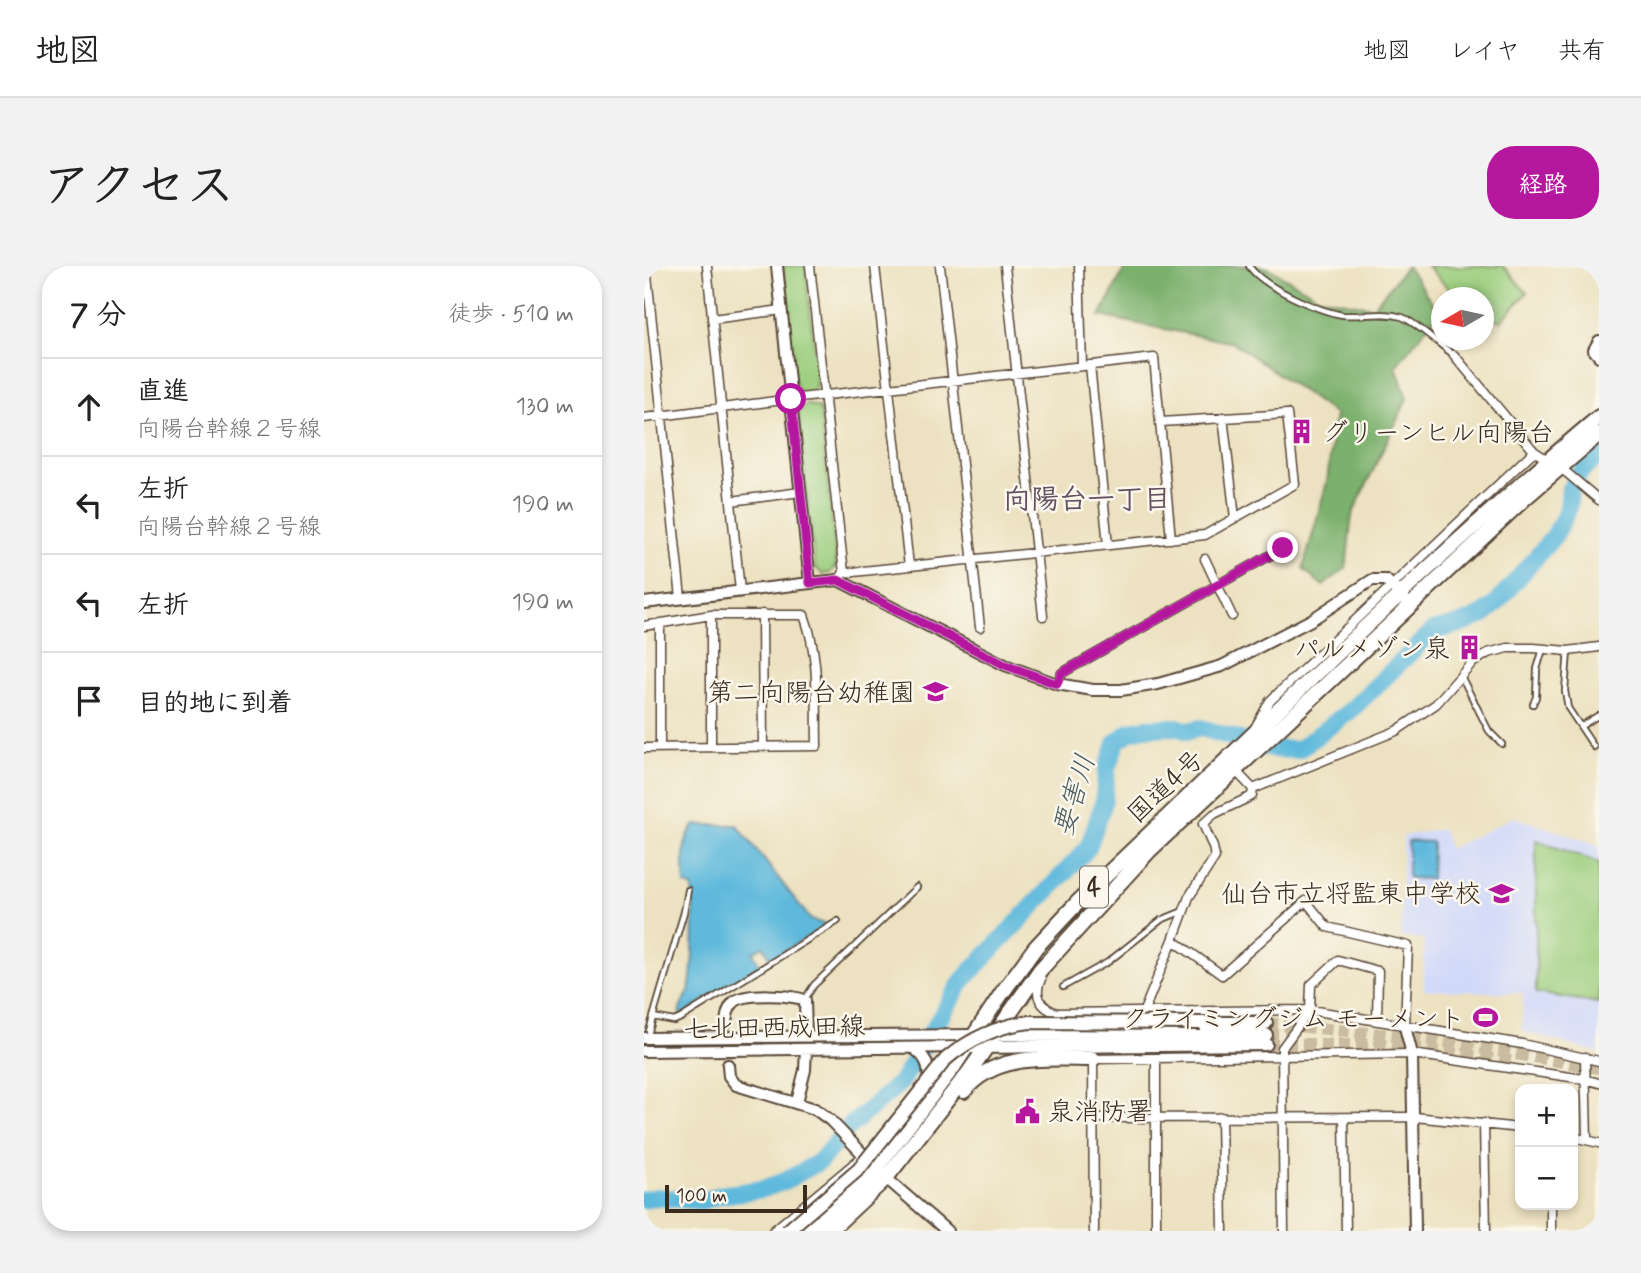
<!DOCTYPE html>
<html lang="ja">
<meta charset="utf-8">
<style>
:root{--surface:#fff;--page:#f2f2f2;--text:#222;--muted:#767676;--line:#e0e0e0;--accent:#b5179e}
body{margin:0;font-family:Mynerve,"Klee One",sans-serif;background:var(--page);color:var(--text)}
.controls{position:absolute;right:21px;bottom:21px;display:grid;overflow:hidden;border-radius:14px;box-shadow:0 4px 10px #0003}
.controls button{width:63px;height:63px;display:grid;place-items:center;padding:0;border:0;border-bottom:2px solid var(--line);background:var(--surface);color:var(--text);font:35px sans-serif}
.compass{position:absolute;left:787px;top:21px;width:63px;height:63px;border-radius:50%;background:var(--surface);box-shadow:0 4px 10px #0003;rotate:261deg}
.scale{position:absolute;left:21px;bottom:18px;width:142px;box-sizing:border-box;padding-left:7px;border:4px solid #3b2a1e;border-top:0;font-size:19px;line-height:24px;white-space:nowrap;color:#3b2a1e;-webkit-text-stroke:5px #fbf7ec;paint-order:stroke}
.stop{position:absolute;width:21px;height:21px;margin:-16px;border:5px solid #b5179e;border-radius:50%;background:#fff}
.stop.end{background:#b5179e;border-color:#fff;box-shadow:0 2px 7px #0008}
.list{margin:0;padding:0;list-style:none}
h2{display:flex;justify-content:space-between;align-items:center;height:91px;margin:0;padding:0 28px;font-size:30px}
h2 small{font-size:23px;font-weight:400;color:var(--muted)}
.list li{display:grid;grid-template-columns:46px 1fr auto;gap:21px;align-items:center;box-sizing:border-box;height:98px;padding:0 28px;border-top:2px solid var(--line)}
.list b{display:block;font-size:26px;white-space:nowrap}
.list p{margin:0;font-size:23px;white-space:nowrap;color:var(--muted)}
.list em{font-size:23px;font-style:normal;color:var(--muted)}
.icon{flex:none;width:38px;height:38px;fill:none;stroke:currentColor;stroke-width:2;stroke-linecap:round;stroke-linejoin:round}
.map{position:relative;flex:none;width:955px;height:965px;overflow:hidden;border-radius:28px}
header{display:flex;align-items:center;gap:42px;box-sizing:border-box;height:98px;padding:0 35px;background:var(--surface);border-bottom:2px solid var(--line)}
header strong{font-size:33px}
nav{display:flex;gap:38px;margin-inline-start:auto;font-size:24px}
.intro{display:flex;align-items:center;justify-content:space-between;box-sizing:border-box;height:168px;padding:0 42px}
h1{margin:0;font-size:49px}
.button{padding:18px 32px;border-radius:28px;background:var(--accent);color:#fff;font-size:24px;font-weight:700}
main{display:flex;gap:42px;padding:0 42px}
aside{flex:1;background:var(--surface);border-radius:28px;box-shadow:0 4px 10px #0003}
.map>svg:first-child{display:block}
.built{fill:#d1d9f9}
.green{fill:#9bce7e;stroke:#6b7c4e;stroke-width:2}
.forest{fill:#7cb16d;stroke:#5c6e46;stroke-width:2}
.water{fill:#5fb9dc;stroke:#4d727d;stroke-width:2}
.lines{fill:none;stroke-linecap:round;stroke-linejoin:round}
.river{stroke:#5fb9dc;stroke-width:18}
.secondary-tunnel{stroke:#c9bca0;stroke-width:10;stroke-dasharray:10 5;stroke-linecap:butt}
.primary-tunnel{stroke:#c9bca0;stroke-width:12;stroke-dasharray:12 6;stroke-linecap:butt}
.lane-casing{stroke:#564536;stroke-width:8}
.street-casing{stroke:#564536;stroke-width:11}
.secondary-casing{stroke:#564536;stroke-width:14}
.primary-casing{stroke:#564536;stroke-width:16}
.highway-casing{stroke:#564536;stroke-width:18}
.lane{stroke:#fff;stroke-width:4.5}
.street{stroke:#fff;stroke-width:8}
.secondary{stroke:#fff;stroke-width:10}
.primary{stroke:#fff;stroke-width:12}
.highway{stroke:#fff;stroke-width:14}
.primary-bridge-casing{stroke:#564536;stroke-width:16;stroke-linecap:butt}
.primary-bridge{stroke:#fff;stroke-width:12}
.route{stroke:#b5179e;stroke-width:9}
.labels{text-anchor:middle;stroke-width:5;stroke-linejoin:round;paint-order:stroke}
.shield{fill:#fbf7ec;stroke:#75685c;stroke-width:2}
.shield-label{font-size:24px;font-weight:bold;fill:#3b2a1e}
.poi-label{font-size:26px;fill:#3b2a1e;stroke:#fbf7ec;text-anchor:end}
.street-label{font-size:26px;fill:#3b2a1e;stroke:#fbf7ec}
.neighbourhood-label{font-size:28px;font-weight:bold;fill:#645062;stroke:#fbf7ec}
.water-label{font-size:28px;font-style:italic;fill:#485c60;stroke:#fbf7ec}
</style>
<header>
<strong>地図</strong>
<nav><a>地図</a><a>レイヤ</a><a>共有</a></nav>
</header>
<div class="intro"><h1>アクセス</h1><a class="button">経路</a></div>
<main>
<aside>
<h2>7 分<small>徒歩 · 510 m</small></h2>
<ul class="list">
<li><svg class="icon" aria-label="ahead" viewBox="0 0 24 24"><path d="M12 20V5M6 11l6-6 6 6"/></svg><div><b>直進</b><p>向陽台幹線２号線</p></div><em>130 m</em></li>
<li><svg class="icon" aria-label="left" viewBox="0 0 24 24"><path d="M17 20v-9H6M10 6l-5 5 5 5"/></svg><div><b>左折</b><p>向陽台幹線２号線</p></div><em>190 m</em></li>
<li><svg class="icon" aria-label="left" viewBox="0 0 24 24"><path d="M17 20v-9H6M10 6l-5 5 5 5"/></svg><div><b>左折</b></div><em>190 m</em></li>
<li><svg class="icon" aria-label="arrive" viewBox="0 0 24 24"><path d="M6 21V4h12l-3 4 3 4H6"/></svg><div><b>目的地に到着</b></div></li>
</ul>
</aside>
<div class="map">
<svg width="955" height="965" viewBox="0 0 955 965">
<rect width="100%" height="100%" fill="#fbf7ec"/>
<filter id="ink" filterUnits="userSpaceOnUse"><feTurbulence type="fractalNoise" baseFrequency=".0143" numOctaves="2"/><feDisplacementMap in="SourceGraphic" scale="14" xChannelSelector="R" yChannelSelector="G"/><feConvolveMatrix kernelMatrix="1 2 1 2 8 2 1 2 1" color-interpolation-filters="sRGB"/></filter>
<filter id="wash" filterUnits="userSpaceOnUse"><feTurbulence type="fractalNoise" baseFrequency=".00686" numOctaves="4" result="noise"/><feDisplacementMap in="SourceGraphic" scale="28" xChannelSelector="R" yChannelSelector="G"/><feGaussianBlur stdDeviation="1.57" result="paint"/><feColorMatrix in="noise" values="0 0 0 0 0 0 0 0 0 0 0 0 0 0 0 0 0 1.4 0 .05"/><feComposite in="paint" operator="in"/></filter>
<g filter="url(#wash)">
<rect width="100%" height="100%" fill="#ece1c0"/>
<path class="built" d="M870,551L955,579V787L878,765L879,727L780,724V673L757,671L759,570L799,563L805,583Z"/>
<path class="green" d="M139,0H161L173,105L171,123L162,128L154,124L150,113Z
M783,0H859L883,27L857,55L840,51L839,32L813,31Z
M165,139L175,142L177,148L191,285L192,300L186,307L178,308L171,301L154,149L159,140Z
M892,574L955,597V737L892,727Z"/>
<path class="forest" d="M482,0H612L624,2L675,31L729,41L763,0L795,46L752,100L763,133L708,249L702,302L679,320L659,303L683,216L691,148L590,77L456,50Z"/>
<path class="water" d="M51,559H93L167,654L184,659L127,693L119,680L109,686L116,700L36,750C34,737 45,732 46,720C50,688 51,654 48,621L41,619C40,598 36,575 51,559Z
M764,575L788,576L787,613L764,612Z"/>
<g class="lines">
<path class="river" d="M0,934L13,931L58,935L76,929L119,923L141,915L175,896L206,860L257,816L319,714L444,582L459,539L463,502L473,475L487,465L502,462L533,461L544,465L557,462L627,483L654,484L707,444L789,365L823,356L840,348L852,338L911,269L924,243L926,223L937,205L955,190"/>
</g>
</g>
<g filter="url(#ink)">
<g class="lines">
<path class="secondary-tunnel" d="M82,756L84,799"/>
<path class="primary-tunnel" d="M622,757L783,773L955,802
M622,769H657
M622,778H738L872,796"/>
<defs>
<path id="lane" d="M605,0C619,21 674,45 699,49C718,51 738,45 758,51C770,55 797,80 810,89
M924,385L921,425L924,442L950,481
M817,410L845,465L858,478
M889,438L892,431L893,403L899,383
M937,460L955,449
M419,721L464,696L517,654L539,645
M161,733L170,719L273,621
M9,751L30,755L37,752L194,655
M5,765L40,646L44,624"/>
<path id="street" d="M2,0L37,332
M63,0L96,325
M166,0L200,307
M231,0L265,300
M296,0L336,361
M361,0L399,350
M435,0L438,100
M68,53L138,44
M810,89L890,185
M446,99L464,279
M579,151L591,252
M0,152L147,133L510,92L527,273
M87,235L157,226
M561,293L588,350
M194,314L200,307L561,269L651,218L643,148L517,156
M118,348L119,481
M67,349V481
M16,357V482
M0,360L67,349H160C176,392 172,435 173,480L0,482
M413,418L418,407L639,282
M611,462L626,435L890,185L923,207L955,234
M592,505L609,523L608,530L570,548L559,558L569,581L571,591L545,631L529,674L578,709L662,635L683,661L764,680L761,761
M609,523L752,465L792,438L827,398L844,387L864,382H890L924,385L955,381
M397,713C389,729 397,742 413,747L666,744L878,778L955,795
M499,747L529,674
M941,791L943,874
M577,851L579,965
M449,852L771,851L876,862
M700,852L702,965
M840,857L842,965
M929,871L955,877
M907,939V965
M129,965L219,890
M450,965L449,793L768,788L940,813L955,817
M512,965V793
M640,965L638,782L666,744L667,719L694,694L734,705L733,755"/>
<path id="secondary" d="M133,0L166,317L194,314L361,399L413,418L449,424H477L514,418L578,400L667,354L728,314H742L767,340
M955,75L950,84L955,90
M0,337L166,317
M82,756C83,749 84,742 90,736C102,726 147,729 161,734L162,770
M761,761L768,788L771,965
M0,772L331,769
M269,782C283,791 286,801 284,818
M0,785L319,781
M84,799L85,810L92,819L171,843L186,854L242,912L303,965
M153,836L161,804L162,783"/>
<path id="primary" d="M557,757H622
M345,768L622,769
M323,781L622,778"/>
<path id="highway" d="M320,825C351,786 404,793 449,793
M165,965L212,924L232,902L310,800L358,727L391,682L435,635C607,473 774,303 955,151
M185,965L242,912L325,806L396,704L505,585L882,231L955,168"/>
</defs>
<use href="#lane" class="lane-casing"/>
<use href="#street" class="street-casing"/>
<use href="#secondary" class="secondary-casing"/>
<use href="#primary" class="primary-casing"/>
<use href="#highway" class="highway-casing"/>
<use href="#lane" class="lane"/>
<use href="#street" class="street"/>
<use href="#secondary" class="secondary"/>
<use href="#primary" class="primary"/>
<use href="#highway" class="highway"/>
<defs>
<path id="primary-bridge" d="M143,965L215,903L302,793C327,772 353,760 386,756L557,757"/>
</defs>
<use href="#primary-bridge" class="primary-bridge-casing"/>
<use href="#primary-bridge" class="primary-bridge"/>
</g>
</g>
<g class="lines" filter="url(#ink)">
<path class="route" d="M147,133L166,317L194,314L361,399L413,418L418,407L639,282"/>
</g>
<defs>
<symbol id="building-bare" viewBox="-9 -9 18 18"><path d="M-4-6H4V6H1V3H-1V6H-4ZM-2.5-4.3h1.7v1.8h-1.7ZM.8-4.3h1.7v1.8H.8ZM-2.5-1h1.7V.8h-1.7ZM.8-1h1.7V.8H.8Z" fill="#b5179e" stroke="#fbf7ec" stroke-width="2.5" paint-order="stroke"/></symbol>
<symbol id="school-bare" viewBox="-9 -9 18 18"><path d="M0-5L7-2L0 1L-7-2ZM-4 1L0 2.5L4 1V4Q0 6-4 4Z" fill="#b5179e" stroke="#fbf7ec" stroke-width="2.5" paint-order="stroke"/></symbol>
<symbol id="stadium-bare" viewBox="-9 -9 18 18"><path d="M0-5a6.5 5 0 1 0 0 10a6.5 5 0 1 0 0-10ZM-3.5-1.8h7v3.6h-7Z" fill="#b5179e" stroke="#fbf7ec" stroke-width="2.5" paint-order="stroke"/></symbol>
<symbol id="civic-bare" viewBox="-9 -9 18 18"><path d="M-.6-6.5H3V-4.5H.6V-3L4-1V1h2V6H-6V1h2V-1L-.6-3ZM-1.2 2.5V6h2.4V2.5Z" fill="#b5179e" stroke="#fbf7ec" stroke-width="2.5" paint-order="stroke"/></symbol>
</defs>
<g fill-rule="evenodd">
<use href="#building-bare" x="640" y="148" width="35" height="35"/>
<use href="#building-bare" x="808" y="364" width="35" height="35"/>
<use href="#school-bare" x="274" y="408" width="35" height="35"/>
<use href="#school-bare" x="840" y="610" width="35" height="35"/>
<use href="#stadium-bare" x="824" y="734" width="35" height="35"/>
<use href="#civic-bare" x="366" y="828" width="35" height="35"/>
</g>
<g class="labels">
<rect class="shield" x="436" y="600.5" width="28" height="41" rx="5"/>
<g class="shield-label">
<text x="450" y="629">4</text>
</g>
<g class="poi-label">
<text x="678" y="175" text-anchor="start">グリーンヒル向陽台</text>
<text x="806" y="391">パルメゾン泉</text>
<text x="271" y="435">第二向陽台幼稚園</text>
<text x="837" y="636">仙台市立将監東中学校</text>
<text x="821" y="761">クライミングジム モーメント</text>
<text x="404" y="854" text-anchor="start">泉消防署</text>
</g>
<g class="street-label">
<text transform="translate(521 520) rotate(-43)" y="9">国道4号</text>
<text transform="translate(130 761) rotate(-1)" y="9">七北田西成田線</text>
</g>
<g class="neighbourhood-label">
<text x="443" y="242">向陽台一丁目</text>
</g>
<g class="water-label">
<text transform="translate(429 529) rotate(-73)" y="10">要害川</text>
</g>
</g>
</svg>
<div class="controls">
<button>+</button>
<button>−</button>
</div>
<svg class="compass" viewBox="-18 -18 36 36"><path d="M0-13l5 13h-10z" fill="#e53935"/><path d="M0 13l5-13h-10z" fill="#767676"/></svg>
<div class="scale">100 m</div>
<div class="stop" style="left:147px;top:133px"></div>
<div class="stop end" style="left:639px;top:282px"></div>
</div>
</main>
